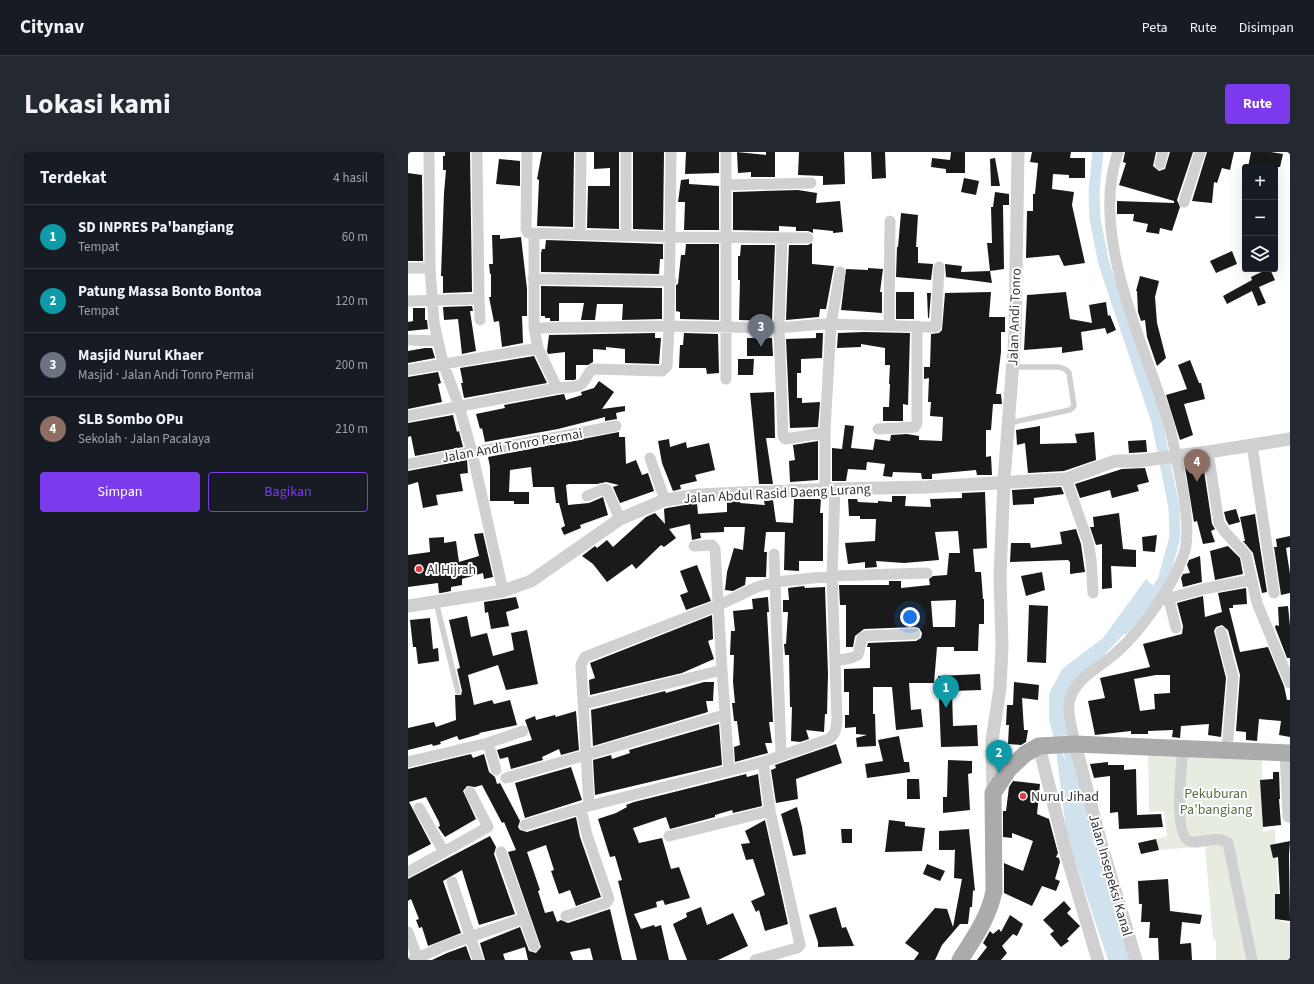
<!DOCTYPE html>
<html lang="id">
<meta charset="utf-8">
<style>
:root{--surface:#171b24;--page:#242831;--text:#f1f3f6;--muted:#9ea1a6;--line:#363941;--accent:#7c3aed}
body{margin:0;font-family:"Source Sans 3",sans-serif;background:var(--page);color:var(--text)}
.controls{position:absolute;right:12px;top:12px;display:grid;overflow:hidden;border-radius:4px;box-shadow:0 4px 16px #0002}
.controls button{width:36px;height:36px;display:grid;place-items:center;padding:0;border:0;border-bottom:1px solid var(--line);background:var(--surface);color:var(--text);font:20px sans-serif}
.you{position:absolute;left:502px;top:465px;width:14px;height:14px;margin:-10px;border:3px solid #fff;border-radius:50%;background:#1a73e8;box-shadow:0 0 0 6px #1a73e833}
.badge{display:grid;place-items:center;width:26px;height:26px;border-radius:50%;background:var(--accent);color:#fff;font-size:13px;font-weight:700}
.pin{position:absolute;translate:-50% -33px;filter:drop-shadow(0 1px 2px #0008)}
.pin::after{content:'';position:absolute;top:21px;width:14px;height:12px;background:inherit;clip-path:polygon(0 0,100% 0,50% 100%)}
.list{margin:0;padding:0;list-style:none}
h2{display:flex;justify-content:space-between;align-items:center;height:52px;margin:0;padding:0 16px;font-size:17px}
h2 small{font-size:13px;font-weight:400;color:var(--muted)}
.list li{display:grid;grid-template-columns:26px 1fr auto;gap:12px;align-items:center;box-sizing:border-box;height:64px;padding:0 16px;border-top:1px solid var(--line)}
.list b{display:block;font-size:15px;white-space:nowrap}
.list p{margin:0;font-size:13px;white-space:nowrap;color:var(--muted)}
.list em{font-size:13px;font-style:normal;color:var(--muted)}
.actions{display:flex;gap:8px;padding:12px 16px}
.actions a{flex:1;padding:9px 0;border:1px solid var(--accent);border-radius:4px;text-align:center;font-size:14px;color:var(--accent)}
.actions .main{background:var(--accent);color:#fff}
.icon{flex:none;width:22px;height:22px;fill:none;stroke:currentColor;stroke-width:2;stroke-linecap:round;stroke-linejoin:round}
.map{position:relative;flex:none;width:882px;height:808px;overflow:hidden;border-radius:4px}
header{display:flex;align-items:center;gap:24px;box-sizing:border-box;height:56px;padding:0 20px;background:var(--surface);border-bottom:1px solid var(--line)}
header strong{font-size:19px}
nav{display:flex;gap:22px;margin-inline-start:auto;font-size:14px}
.intro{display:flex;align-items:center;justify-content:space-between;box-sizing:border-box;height:96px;padding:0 24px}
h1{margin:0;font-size:28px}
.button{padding:10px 18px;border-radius:4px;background:var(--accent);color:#fff;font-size:14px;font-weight:700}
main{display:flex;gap:24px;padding:0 24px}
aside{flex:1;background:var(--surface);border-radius:4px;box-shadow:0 4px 16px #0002}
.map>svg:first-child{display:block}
.green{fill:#e6ecdf}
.water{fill:#cfe2ee}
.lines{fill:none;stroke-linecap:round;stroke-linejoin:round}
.canal{stroke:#cfe2ee;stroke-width:11}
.building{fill:#1a1a1a;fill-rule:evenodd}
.service{stroke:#d0d0d0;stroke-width:5.5}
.minor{stroke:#d0d0d0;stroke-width:11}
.tertiary{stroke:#d0d0d0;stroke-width:13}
.primary{stroke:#ababab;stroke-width:17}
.poi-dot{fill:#e63946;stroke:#fff;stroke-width:1.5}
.labels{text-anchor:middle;stroke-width:4;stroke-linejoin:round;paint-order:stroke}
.street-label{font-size:14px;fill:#333;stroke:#fff}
.poi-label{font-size:14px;fill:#333;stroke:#fff;text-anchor:start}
.park-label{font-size:14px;fill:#56703f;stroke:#fff}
</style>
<header>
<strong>Citynav</strong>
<nav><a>Peta</a><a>Rute</a><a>Disimpan</a></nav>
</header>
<div class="intro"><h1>Lokasi kami</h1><a class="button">Rute</a></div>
<main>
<aside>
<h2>Terdekat<small>4 hasil</small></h2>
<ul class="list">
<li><span class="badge" style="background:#0f9aa8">1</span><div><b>SD INPRES Pa'bangiang</b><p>Tempat</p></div><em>60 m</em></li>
<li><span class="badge" style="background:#0f9aa8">2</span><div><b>Patung Massa Bonto Bontoa</b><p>Tempat</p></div><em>120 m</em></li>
<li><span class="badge" style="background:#6b7280">3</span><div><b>Masjid Nurul Khaer</b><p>Masjid · Jalan Andi Tonro Permai</p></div><em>200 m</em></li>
<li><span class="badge" style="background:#8d6e63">4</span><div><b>SLB Sombo OPu</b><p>Sekolah · Jalan Pacalaya</p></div><em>210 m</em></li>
</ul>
<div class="actions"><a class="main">Simpan</a><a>Bagikan</a></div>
</aside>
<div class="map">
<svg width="882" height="808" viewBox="0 0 882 808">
<rect width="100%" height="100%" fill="#fff"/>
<path class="green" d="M740,603L854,607L855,680L867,677L870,737L867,767L882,772V808H808V788L805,787L797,694L751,698L748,687L759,684L756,659L741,660Z"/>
<path class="water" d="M738,427L746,435L716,482L685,515L652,545L654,600L692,710L722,808H700L659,685L647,590L641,568V542L654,517L695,486Z"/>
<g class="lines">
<path class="canal" d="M690,0L686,39L687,67L696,112L749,270L766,356L767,385L755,429L733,459L716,477
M665,529L657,537C655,591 668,633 681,684"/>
</g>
<path class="building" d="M37,0H62L64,140L35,141V124H33L36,41L38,18H35V4H37Z
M134,0H166L165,75L129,74L131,28L129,27Z
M186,0H211V77L179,76L180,34H202V16L186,17Z
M225,0H256L255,78L225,77Z
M278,0H311V21L277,22Z
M329,0L358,3V0H367V25H343V20L330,21Z
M391,0H436L437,32L415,33V24L390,23Z
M463,0H477L478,26L464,27Z
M543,0H557V21H538V17L523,15L524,6L542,8Z
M624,0H663L662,6H677V26H661V23L645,22L644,37L666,40L664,53L677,111L656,114L651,103L618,106L619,59H625V42H627L630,11L622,10Z
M717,0H748L745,14L751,19L757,17L762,0H785L769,48L772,55L764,79L752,76L751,82L738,80L740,72L725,69L726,62H709V49L766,51V49L711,33L718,11L715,10Z
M799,0H826L822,18L814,16L809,31L806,30L804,51L784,49Z
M843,0H863L875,2L872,15H840Z
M587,6L592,34H583L582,7Z
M91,7L112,9V34L88,32Z
M0,21L14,23L15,109H0Z
M556,26L571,29L568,43L553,40Z
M281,27V32L311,34V78H276L277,50H270L273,28Z
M390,38L409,41L408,51L432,49L435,80L425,81V79L405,77V81L400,79H388V75L371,74V79L325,78V40Z
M587,40L601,42V53H595L596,117L582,119L579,91H584L583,55H585Z
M493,61L510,63L508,95H510V111L525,112L523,128L488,125L489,95H490Z
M84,83H92V87L113,85L119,137V164H114L115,191L94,195L91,169L86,170L81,145H83V122H82L81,112H85Z
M138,88L255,92V107H252L251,122L133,120V101L134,97H137Z
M404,91V112L426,114L418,157H412L411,165L378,168L381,93H400Z
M278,92H311V168L272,167V160L268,159V133L270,132L273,103H277Z
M333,93H367L364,169L331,168L332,128H330V104H332Z
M824,99L829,112L808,121L802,109Z
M537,112L554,114L553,120L582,119L584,131L538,125Z
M460,116L475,117L472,140H474V161L433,158L438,117L460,118Z
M860,117H862L867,128L851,135L858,151L850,154L844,139L819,152L815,144L844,128L843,125Z
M732,124L751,129L747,145L749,171L758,206L749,214L739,185L737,168L733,169L730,160L729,139H728Z
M133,134L254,136V167L214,168L215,152H189L187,168H173L176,151H151V169H142V166H137V164H133Z
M488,140H506V167H488Z
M583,140L581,165H597V180H593V200L588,242H593L594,252H585L583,278H578V305L583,304L584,323H569L568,318L524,322V327H514L513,321L485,320L484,325L475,324L477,312L459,310L458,318L440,317L438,329H424V296L434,297L437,273L446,274L443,296L465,298L467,287L482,289L483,283L499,282L511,284V288L534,289L535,265L522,264L523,250H520L521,226L516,227V215H522L523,182L531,181L534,178L537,141Z
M658,140L662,167L684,171L681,153L698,150L700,164L702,163L708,178L699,182L697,176L673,180L675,198L654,201V195L616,198L619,143Z
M519,141H523L521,166H520Z
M64,154L65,159H62L68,199L54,202L50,167L36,168L35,155Z
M5,156H17V168H19L20,177L0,179V170L5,169Z
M456,180L502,181L500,253L495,252V269H475V255H481L482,232H481L482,213H477V196L453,192V195L429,196L430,181Z
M247,181V186H253L251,212L217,211V197L198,195V198L185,197V210L180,213H168V227L166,228H157V200L140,202L139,199L141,183Z
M276,181L310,182L311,221L299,222L298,216H271L272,193H275Z
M408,181H415L414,206L393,207V221H389V246H394V251L412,250L410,275L382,276L378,187L408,186Z
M339,186H364L365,204H339Z
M17,196H24L27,206L0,211V199Z
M126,204L139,231L56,246L53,231H55L52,216Z
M330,207H346L345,223H330Z
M782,208L791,231H793L797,247L776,252L785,283L772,288L758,243L779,237L770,213Z
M30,220L33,231L30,232L34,250L0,257V225Z
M191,229L206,240L194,257L217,254V259L208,261L209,267L197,269V265L150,277L77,290L74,276L72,277L68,262L97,256L96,253L150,243L156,242L158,248L174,243L173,240L186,236Z
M366,240L367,286H358L365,332H351L342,241Z
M45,263L49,280L51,279L55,295L7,304L3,284L0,285V271Z
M632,274V292L669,291L667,282L686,280L688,308L656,319L620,321L617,291L609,293L608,278Z
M211,280V285H217L218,312L228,308L234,323L240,321L246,339L212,351L205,335L211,333L198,330L189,332H161L158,333L160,353L181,351L195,345L200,363L172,373L173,376L156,383L153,376L157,374L151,351H148L146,335H125L123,315L102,318L101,340H121V352H106V349H82V315L80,305Z
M261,287L262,295L278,290L279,296L301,291L307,318L287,323L289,329L272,333L273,337L265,339L254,311L250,289Z
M738,288L739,300L721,301L720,289Z
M410,289V328L382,330L381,309L387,308L385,293Z
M59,308L60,321L52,322L55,339L28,343L30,353L15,356L10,330L0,333V319Z
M795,312L804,372L807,377L803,379L807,390L795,392L789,369L786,370L777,315Z
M737,316L741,330L729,333L731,339L704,346L702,338L672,346L667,332L714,317Z
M653,335L656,342L626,346V352L605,353L604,338Z
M577,340L579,396L565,397L567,420H573L575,447H576V472H571L570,499H546V495H529L526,531H501L503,558L513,557L515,575L488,578L484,535H465V562H467L468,594L449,595L448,586L459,583L448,582V575L437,576V563H441V540H436V517L462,516V495H459L460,491L508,489L513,486L514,481L511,476L507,475L456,477L447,484L445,495H438V453H432L431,433H481V429H493V436L522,433L521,427L525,424L539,423L541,401H552L550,379L527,380L531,408L496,411L468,409L469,415L457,416V410L440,412L437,391L467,389L468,367H452V364H441L440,347H449L450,350L470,351V349L484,350V344H498L497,354L523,355L522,347L554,346V341ZM548,448L547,475H525L523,449Z
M386,347H413L412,361H415V409H391V419L376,418L377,380H358L356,400H359L358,425H338L337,433L325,439L317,438L319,420L326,396L335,398L337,375H316V380L292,381L293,386L284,388L282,372L261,377L268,386L256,395L253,393L228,417L224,412L199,430L185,412L174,404L187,394L189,396L199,388L205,395L238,365L247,361L257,372L256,357L259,356L289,351L290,362L319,360V350L332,349V351L357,353L356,349L365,348L368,370L385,371Z
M828,357L832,370L821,373L818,368L816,360Z
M711,361L715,397L728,398V415L703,414L704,436L694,437V392L688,393L682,375H686L685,365Z
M847,362L859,440L854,441L845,401L835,389H837L832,365Z
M668,377L673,392L677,420L662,422V410L660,408L602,410L603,391H622L623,396L654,392L652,380Z
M75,381L85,425L76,427L75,421L54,427V433L43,435V439L33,441H31L30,431L0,435V403L22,400L21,386L36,385V391L48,389L51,410L71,404L66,382Z
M749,383L747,400L735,399L734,385Z
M882,384V395L878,396L882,422V441L873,443L866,395H869L868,387Z
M820,394L832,406L835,422L807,428L802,399Z
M792,404L794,430L775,435L773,426L775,422L782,421L779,413L781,408Z
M289,413L303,449L278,458L272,443L280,440L272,419Z
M634,420L637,438L618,444L613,424Z
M396,434L397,436L417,435L420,522L419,562H417L416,580L398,578L401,587L392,590L383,589L384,555H382L381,503H377L376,492H378L380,460H375V448H381L380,436Z
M838,436L839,452L825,453V456H821L832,500L860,495L876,534L879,548H882V585L871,583L873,569L851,567L849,589L838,588V580L828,579L832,523L820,478L814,473L808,475L806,479L818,526L813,585L800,583L801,572L773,574L772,586L764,585L765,578L740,579V582H723V579L687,583L680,549L697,546L692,526L742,515L735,492L774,482L775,474L769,451L795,444L797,465L814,460L810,441ZM748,523H762V541L746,542L747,557L732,559L726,527Z
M108,445L111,456L98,460L101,474L83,477L80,460L77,461L76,450Z
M360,445L361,460H359L365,570H361L364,591H357L360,601L327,610L326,595L332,593L329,569H326L324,551H327L325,530L326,503H322L323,479H327L325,459L345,457L344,447Z
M621,453L640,454L638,511L619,510Z
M880,454L882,474V506H879L867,475L868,473L871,474L870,455Z
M304,463L305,487L300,489L306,507L274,521L182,543L181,528L187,526L182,511Z
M59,464L63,485L79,481L85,504L106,498L103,481L119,478L130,532L98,538L90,513L60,523L66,553L84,548L86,552L102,548L109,573L71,581L72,582L51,588L49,584L32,590L33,592L25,594L24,592L0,598V576L26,570L28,575L48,568L47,543H53L54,539L49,517L52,516L41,468Z
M22,466L25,497L30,496L31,509L10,512L8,495H5L2,468Z
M572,522L573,538L544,539L545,574L569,573L570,594L533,595L530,524Z
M296,530H306L305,549H298L300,560L185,594L183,558L257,539L258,541Z
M606,530L631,533L630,548L614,546L616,578H620L618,590L613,593L600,592L601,573H598L599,553H605Z
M168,559L171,598L153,603L151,597L134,605L135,608L103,617L100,605L92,607L89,598L124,588L117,568L127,564L128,568L147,563L148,565Z
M311,572L314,613L187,643L185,608L203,603L204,607L222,601L221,598Z
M491,584L496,610H501L502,620L459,626L457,612L475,609L470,588Z
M428,592L434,611L388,627L390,647L368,651L363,618L368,616L367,613Z
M63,602L65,606L76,602L81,620L87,625L89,632L92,631L112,669L110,675L112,678L119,680L168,665L172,685L193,745L168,754L162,738L151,742L143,719L146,718L138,693L119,700L132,738L130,739L137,761L145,759L149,770L153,768L160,771L202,757L214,808H185L182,796L162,800L165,808H120L117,795L95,802L97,808H77L72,791L112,775L121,799L128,801L133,795L100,700L108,698L96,670L94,671L74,633L67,635L59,634L55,639L68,667L37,685L30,675L32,674L31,670L18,645L1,650L23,692L0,704V617Z
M540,608L564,609V621L560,622L562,658L535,661V645H539Z
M700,610V613H716V618L728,617L729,663L753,662L755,675L711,677L710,660L702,661V624L686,626L682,612Z
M163,615L174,648L117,666L107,631Z
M865,620H871L872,647H871L873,673L855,675L852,628L865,627Z
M338,622L339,625L350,622L354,654L325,661L324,658L307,663V665L262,677L258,665L225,676L231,691L254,686L263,717L271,715L282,746L257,753L255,748L248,750L249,755L226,762L233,777L246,773L247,775L253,773L261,808H229L210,729L214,728L207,704L202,705L190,667L208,661L219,655L218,653L226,650Z
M499,627H511L512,647H499Z
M605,629L632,632L629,662L641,667L650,701L648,705L651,706L652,710L647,727L652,729L648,739L634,734L624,754L596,741V711L615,719L625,689L604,681V686L595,685V659H598L601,635Z
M389,655L394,675L398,702L385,704L373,662Z
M357,668L380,772L357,779L351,758L348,760L343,749L357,743L345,707L338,708L333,692L342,691L337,679Z
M481,668L497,670V674L517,676L514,699L477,700Z
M433,677H444V691H434Z
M561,677L567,739L565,738L564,755H562L560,772H552L534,793L527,808H506L511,801L497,791L527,756L539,757L545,775L554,727L546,726L547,697L546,698H531V679Z
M82,684L88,695L86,702L107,762L71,773L54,718L35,729L53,781L20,794L14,775L11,776L8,768L11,767L3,747L0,749V727Z
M748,687L751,698L733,702L730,691Z
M882,689L881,703L882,769L867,767V742H872L870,705L865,706L862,693Z
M519,712L537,719L532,729L515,722Z
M760,727L762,759L794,763L792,772L774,770L772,792L783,791L784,808H751L750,786H741L742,770H733L734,752H731L730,729Z
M656,749L663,757L659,761L672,774L659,787L661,789L653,795L642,782L646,779L635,768Z
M293,755L299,773L325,761L340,794L310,808H279L265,772L279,765L278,761Z
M428,755L434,776L438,775L446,794L410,795V790L401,763Z
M602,763L615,772L609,784L605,782L594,794L599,801L593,808H569L579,795L575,791L582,779L585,782L591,777L593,780Z
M58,794L63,808H24L39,801Z"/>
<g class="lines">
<path class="service" d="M601,271L662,258L666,254L661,221L657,217L651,215H605
M28,450L50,540"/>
<path class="minor" d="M21,0L22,116L26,171L35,211L51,254L64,300L95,439
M119,0L118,77L120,81L262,85L261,174L126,176V82
M263,0L262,85L400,86
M752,12L755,0
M318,33L403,31
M776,50L792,0
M172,82L173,0
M218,83V0
M374,86L371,176L375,284L377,287L415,281L417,278
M0,116H22
M125,127L263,129
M71,147L72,168
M0,149L71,147L69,0
M481,173L482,69
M126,176L130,196
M0,188L30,189
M0,218L130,196L149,236
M318,227V0
M0,264L149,236C156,235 166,236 172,233C179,230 178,220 186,217L254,219L259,214L261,174L371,176L415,172L528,175L531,115
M470,277L507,275L509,271V174
M844,293L866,441
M800,300L811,371L817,380L838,403L849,451L882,531
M242,306L257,348
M0,312L208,274
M658,327L680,390L683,407L685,441
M417,338V278L423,172L432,120
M179,344L196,337L199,338L212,367
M286,394L304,393L307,397L314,518
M366,402L373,603
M759,440L768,476
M751,449L795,437L843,428
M813,480L825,525L819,598
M427,509L443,506L450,503L454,486L457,484L507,482
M176,552L314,518L321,618
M80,591L88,618
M667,592C665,578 657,558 663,544C670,525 695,513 709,500C734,478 768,430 777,398C782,378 776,344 772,324C768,305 765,285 759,267C735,187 681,84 710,0
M775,596C774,611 764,688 784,690C795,691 810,683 820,691L844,808
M877,600L880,665
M0,610L80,591L115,579
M98,626L316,563
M181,654L173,513L177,505L311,453L349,435L367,430L424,424L427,337
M11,656L36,700
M117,673L181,654L355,610L421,587C428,582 428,576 429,568L424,424L519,421
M261,684L362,659
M93,700L126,794
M0,720L80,675L62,640
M44,730L70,808
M158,764L198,751L201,747L179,683L173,657
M0,780L10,808
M5,808L36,794L117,766
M347,808L389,796L392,793L362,659L355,610"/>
<path class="tertiary" d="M0,454L95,439L123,429L212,367L257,348L290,343L427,337L518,335L658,327L707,309H730L800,300L882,287
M667,592L694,695L728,808
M631,594L658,701L690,808
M585,641L584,588L592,536L594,495L592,423L596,329L607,182L610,0"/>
<path class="primary" d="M552,808C566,786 581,765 586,739L585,641L601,617L617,602L631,594L667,592L882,601"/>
</g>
<g class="poi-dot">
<circle cx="11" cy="417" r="4"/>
<circle cx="615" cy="644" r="4"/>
</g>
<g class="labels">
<g class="street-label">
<text transform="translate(606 165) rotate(-88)" y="5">Jalan Andi Tonro</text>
<text transform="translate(104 293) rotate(-10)" y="5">Jalan Andi Tonro Permai</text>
<text transform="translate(369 341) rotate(-3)" y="5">Jalan Abdul Rasid Daeng Lurang</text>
<text transform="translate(703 723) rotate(74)" y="5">Jalan Insepeksi Kanal</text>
</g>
<g class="poi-label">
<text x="19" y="422">Al Hijrah</text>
<text x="623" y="649">Nurul Jihad</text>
</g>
<g class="park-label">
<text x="808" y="646">Pekuburan<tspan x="808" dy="16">Pa'bangiang</tspan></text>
</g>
</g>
</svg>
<div class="controls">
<button>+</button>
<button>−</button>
<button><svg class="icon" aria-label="layers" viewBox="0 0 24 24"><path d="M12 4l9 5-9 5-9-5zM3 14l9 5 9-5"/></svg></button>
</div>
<div class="you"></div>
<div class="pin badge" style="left:538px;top:556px;background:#0f9aa8">1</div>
<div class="pin badge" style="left:591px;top:621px;background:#0f9aa8">2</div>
<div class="pin badge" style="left:353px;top:195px;background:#6b7280">3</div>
<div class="pin badge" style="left:789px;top:330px;background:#8d6e63">4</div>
</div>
</main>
